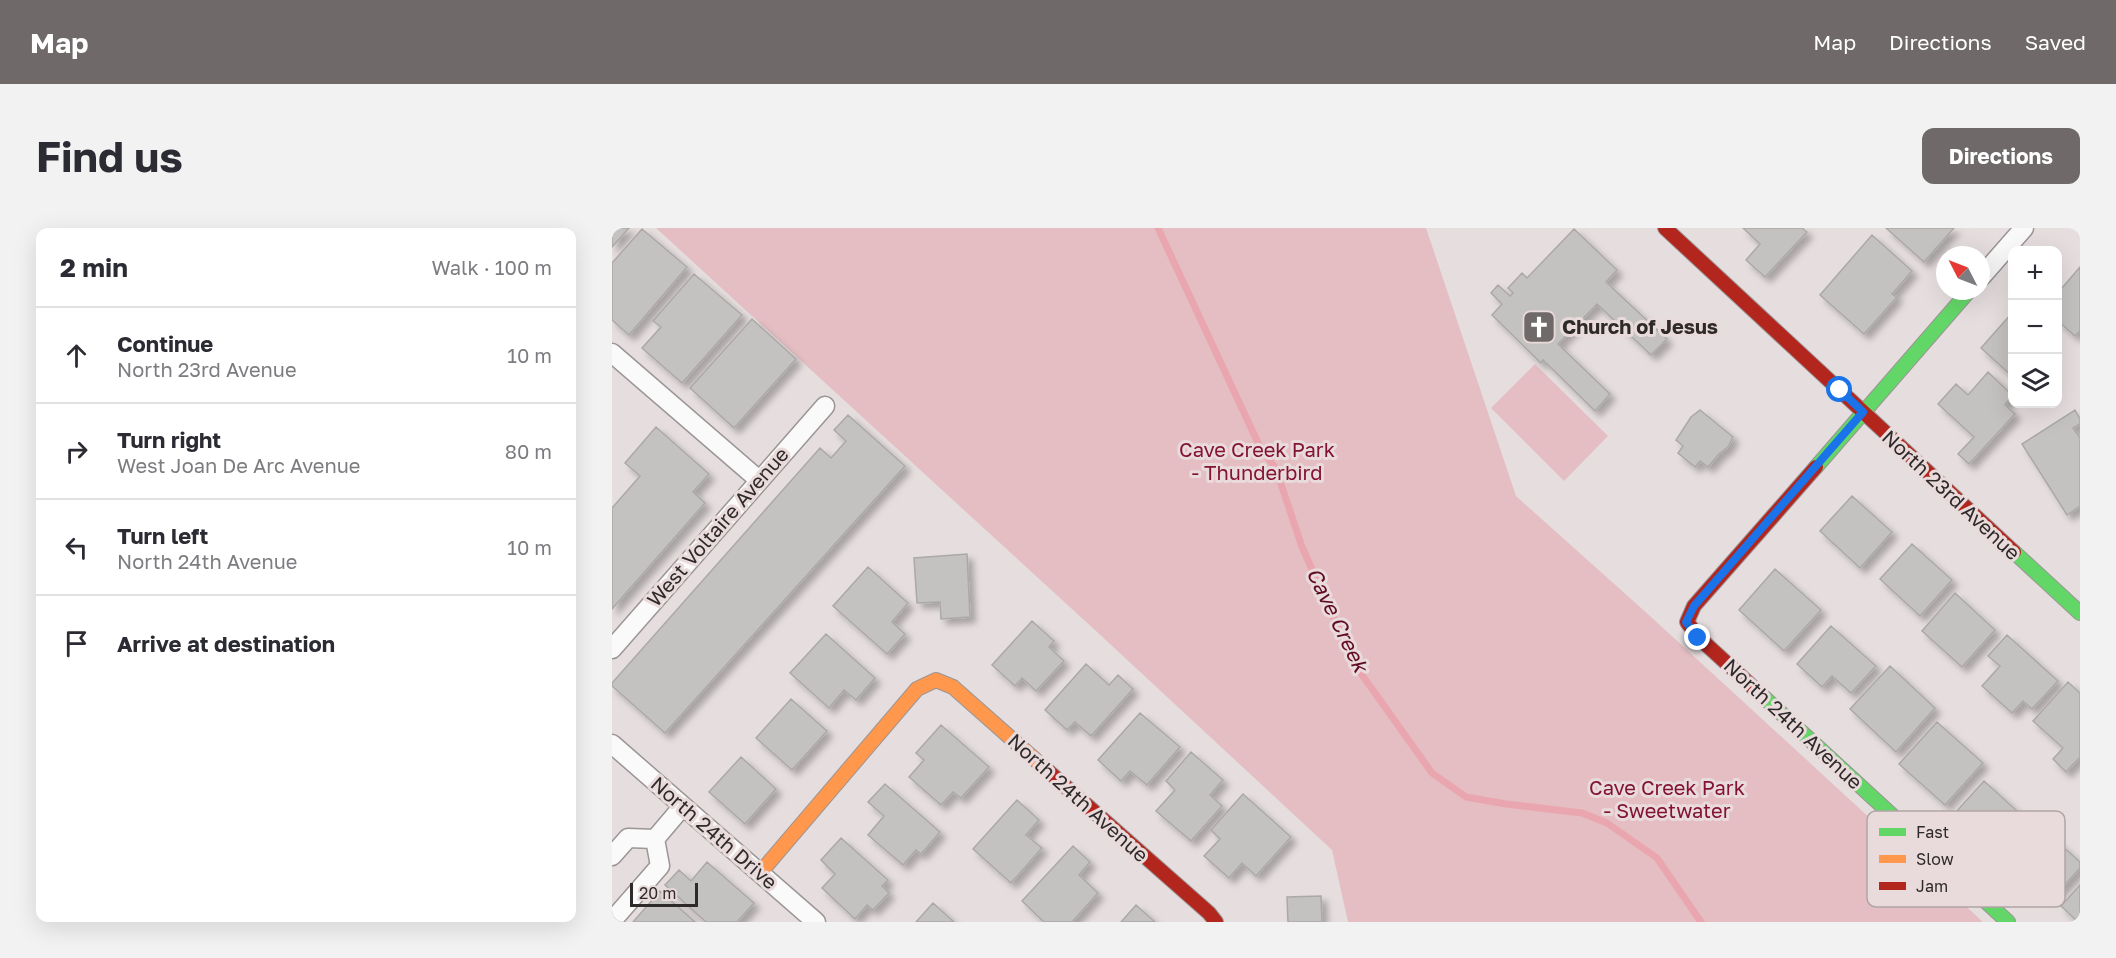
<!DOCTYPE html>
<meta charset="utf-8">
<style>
:root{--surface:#fff;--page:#f2f2f3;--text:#2b2b33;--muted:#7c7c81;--line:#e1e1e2;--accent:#6f6969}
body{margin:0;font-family:"Golos Text",sans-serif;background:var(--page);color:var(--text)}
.controls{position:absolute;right:18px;top:18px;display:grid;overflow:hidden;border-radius:12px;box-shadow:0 6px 24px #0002}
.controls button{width:54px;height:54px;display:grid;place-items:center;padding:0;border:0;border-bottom:2px solid var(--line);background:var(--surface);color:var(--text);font:30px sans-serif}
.compass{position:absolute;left:1324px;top:18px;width:54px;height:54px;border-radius:50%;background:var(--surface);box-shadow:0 6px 24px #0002;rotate:312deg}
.scale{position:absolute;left:18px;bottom:15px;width:68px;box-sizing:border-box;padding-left:6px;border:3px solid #2f2a2a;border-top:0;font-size:16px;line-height:21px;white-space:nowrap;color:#2f2a2a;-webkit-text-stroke:4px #e9dadb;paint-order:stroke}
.stop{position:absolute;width:18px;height:18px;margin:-14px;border:4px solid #1a73e8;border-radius:50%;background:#fff}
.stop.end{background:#1a73e8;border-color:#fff;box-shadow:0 2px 6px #0008}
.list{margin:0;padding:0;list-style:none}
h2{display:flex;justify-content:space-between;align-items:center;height:78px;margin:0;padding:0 24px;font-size:26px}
h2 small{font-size:20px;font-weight:400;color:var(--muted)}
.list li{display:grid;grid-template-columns:39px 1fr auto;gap:18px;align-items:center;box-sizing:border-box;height:96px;padding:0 24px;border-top:2px solid var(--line)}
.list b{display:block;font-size:22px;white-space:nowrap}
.list p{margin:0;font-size:20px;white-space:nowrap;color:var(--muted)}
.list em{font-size:20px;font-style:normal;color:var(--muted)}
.icon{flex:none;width:33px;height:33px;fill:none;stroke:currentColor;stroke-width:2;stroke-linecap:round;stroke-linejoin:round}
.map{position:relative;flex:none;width:1468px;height:694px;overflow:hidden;border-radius:12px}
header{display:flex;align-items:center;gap:36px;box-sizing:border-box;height:84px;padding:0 30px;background:var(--accent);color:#fff}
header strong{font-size:28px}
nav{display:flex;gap:33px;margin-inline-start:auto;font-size:21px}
.intro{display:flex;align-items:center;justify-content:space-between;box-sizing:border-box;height:144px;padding:0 36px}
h1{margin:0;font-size:42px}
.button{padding:15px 27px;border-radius:12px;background:var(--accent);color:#fff;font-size:21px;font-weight:700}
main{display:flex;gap:36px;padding:0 36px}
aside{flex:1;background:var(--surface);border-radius:12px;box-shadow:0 6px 24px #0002}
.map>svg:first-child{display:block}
.green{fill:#e4bec2}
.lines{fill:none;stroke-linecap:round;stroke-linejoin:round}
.stream{stroke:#eaa6af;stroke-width:7}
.building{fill:#c4c2c0;stroke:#aba9a7;stroke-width:1.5;filter:url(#shadow)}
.street-casing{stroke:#9b9595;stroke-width:21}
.fast-casing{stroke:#9b9595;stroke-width:16}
.slow-casing{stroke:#9b9595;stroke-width:16}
.jam-casing{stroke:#9b9595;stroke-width:16}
.street{stroke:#fbfafa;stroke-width:18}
.fast{stroke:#63d668;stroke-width:14}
.slow{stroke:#ff974d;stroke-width:14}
.jam{stroke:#b3261e;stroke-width:14}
.route{stroke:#1a73e8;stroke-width:8}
.labels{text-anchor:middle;stroke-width:6;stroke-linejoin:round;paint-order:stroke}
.poi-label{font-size:20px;font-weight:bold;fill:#2f2a2a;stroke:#e9dadb;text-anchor:start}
.park-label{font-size:20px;fill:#831334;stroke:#e9dadb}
.street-label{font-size:20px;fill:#2f2a2a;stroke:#e9dadb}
.water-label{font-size:21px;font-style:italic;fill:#600b24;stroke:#e9dadb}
.key{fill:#e9dadb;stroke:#b1a5a6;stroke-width:1.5}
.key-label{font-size:16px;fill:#2f2a2a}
</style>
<header>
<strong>Map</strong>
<nav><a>Map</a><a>Directions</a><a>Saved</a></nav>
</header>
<div class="intro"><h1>Find us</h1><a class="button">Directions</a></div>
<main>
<aside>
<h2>2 min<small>Walk · 100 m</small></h2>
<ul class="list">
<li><svg class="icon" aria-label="ahead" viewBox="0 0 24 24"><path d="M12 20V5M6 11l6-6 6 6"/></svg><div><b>Continue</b><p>North 23rd Avenue</p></div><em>10 m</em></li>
<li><svg class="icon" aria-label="right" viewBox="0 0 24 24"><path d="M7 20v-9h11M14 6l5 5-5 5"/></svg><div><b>Turn right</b><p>West Joan De Arc Avenue</p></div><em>80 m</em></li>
<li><svg class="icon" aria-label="left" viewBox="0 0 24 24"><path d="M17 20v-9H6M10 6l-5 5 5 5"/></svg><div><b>Turn left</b><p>North 24th Avenue</p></div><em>10 m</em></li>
<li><svg class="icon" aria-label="arrive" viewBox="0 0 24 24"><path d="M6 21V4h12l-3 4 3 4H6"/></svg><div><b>Arrive at destination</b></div></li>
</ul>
</aside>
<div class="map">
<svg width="1468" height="694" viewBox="0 0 1468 694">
<defs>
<filter id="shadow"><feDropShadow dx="5.5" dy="5.5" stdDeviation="3" flood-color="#0004"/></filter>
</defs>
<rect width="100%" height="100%" fill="#e6dede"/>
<path class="green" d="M44,0H814L904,268L1038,388L1371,694H736L720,622L484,403Z
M923,136L996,208L952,253L879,180Z"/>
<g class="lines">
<path class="stream" d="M546,0L647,217L664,241L690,319L743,437L820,545L854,569L894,576L970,585L995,595L1045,630L1089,694"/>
</g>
<path class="building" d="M0,0H17L0,19Z
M1131,0H1190L1195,4L1153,49L1134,32L1148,16Z
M1274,0H1342L1312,34Z
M30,1L75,39L17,107L0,92V35Z
M962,1L1005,42L994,54L1055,111L1039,127L985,76L946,116L998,166L983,183L931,132L929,135L880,87L890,76L879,65L886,57L898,68L901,65L896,60L910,45L915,50Z
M1260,7L1300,43L1280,66L1285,69L1252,106L1208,67Z
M1468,39V103L1463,108L1446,93V56L1450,60Z
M82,46L130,87L70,155L30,120L49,99L41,93Z
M1400,85V148L1369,120Z
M140,91L184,131L122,200L78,160Z
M1376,144L1400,167L1393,177L1403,186L1357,236L1346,226L1362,209L1326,176L1344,156L1356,167Z
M1088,182L1121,209L1116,219L1107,226L1096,239L1088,233L1083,239L1066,225L1071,218L1064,212L1079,189Z
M1463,182L1468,191V196L1461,200L1468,210V278L1455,287L1410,216Z
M236,187L293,238L53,505L0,458V455L208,220L219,230L234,213L222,202Z
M44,199L97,246L81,264L93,275L0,381V280L28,248L13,235Z
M1240,268L1280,304L1248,340L1208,303Z
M1300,316L1340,352L1308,388L1268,351Z
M355,326L358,389L329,391L328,374L305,375L302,330Z
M256,339L296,375L280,394L293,406L275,426L221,378Z
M1163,341L1209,382L1172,423L1127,382Z
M1343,365L1383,402L1350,439L1310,403Z
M420,393L442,413L437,419L452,433L424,463L410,450L403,458L380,437Z
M1219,398L1264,438L1239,465L1220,448L1210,459L1185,436Z
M214,406L263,450L244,472L232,462L217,480L178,445Z
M1395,407L1446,453L1420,481L1411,473L1400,485L1370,458L1388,438L1376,428Z
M474,436L497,457L506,447L521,461L479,508L463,494L455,502L433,482Z
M1278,438L1323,480L1284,524L1238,481Z
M1456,454L1468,465V529L1454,544L1441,531L1451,520L1421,493Z
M179,471L215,503L180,542L144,510Z
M528,485L568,519L535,557L518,543L509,553L486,532Z
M1325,494L1371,535L1333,577L1287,536Z
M329,497L377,539L349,570L341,564L329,577L297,549L312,532L304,525Z
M579,524L611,552L598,567L610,578L579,613L544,583L563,562L554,553Z
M129,529L164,561L133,596L97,564Z
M1372,553L1415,592L1386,625L1343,585Z
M273,556L328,604L309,626L304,622L291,637L256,607L272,588L256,574Z
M631,566L679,609L644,648L630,635L617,650L592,628L608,611L599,602Z
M405,572L427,592L414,607L430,620L399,655L361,621Z
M1428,598L1468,634V640L1441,670L1398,632Z
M229,610L276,652L270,658L277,665L261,682L255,677L243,691L210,660L223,646L209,632Z
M461,618L478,634L467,647L486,665L460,694H432L410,673Z
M95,634L142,675L125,694H94L53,657L67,642L79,653Z
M1468,657V694H1466L1449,678Z
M48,663L83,694H21Z
M709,668L710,694H676L675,669Z
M321,675L342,694H304Z
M524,677L543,694H509Z"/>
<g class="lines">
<defs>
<path id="street" d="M1369,49L1412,0
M0,125L147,252
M0,421L213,178
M0,516L204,694
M43,611L71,578
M0,628L16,610L43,611
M0,693L48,638L43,611"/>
<path id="fast" d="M1204,239L1357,63
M1402,324L1468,385
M1145,463L1396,694"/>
<path id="slow" d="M148,645L305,461L324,452L341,459L436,543"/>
<path id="jam" d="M1053,0L1402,324
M1145,463L1086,409L1075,394L1082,378L1204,239
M436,543L597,685L604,694"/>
</defs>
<use href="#street" class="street-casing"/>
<use href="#fast" class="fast-casing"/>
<use href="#slow" class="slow-casing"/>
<use href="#jam" class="jam-casing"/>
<use href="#street" class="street"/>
<use href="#fast" class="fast"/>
<use href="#slow" class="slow"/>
<use href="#jam" class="jam"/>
</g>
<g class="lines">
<path class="route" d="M1086,410L1074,394L1082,378L1251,184L1228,162"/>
</g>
<defs>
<symbol id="church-square" viewBox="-11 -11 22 22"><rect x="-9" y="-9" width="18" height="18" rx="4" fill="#6f6969" stroke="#e9dadb"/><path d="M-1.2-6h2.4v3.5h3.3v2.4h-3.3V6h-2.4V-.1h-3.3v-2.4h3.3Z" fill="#fff"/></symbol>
</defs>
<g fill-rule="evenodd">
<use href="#church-square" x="908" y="80" width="38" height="38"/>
</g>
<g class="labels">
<g class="poi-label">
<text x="950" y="106">Church of Jesus</text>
</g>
<g class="park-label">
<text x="645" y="229">Cave Creek Park<tspan x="645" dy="23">- Thunderbird</tspan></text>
<text x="1055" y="567">Cave Creek Park<tspan x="1055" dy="23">- Sweetwater</tspan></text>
</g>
<g class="street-label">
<text transform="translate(1339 267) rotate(43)" y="7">North 23rd Avenue</text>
<text transform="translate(106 299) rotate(-49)" y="7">West Voltaire Avenue</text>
<text transform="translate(1181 496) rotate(43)" y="7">North 24th Avenue</text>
<text transform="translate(466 570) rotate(42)" y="7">North 24th Avenue</text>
<text transform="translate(102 605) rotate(41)" y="7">North 24th Drive</text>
</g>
<g class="water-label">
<text transform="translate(725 392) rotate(64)" y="7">Cave Creek</text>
</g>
</g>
<rect x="1255" y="583" width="198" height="96" rx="9" class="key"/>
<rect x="1267" y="600" width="27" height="8" fill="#63d668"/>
<rect x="1267" y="627" width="27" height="8" fill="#ff974d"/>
<rect x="1267" y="654" width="27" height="8" fill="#b3261e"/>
<g class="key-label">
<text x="1304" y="610">Fast</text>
<text x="1304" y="637">Slow</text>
<text x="1304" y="664">Jam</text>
</g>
</svg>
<div class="controls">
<button>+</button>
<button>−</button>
<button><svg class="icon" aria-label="layers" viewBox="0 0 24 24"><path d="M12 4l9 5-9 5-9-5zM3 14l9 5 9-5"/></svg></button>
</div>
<svg class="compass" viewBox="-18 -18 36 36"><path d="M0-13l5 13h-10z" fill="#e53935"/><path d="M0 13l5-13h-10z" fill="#7c7c81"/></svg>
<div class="scale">20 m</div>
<div class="stop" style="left:1228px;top:162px"></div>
<div class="stop end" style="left:1086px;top:410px"></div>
</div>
</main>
